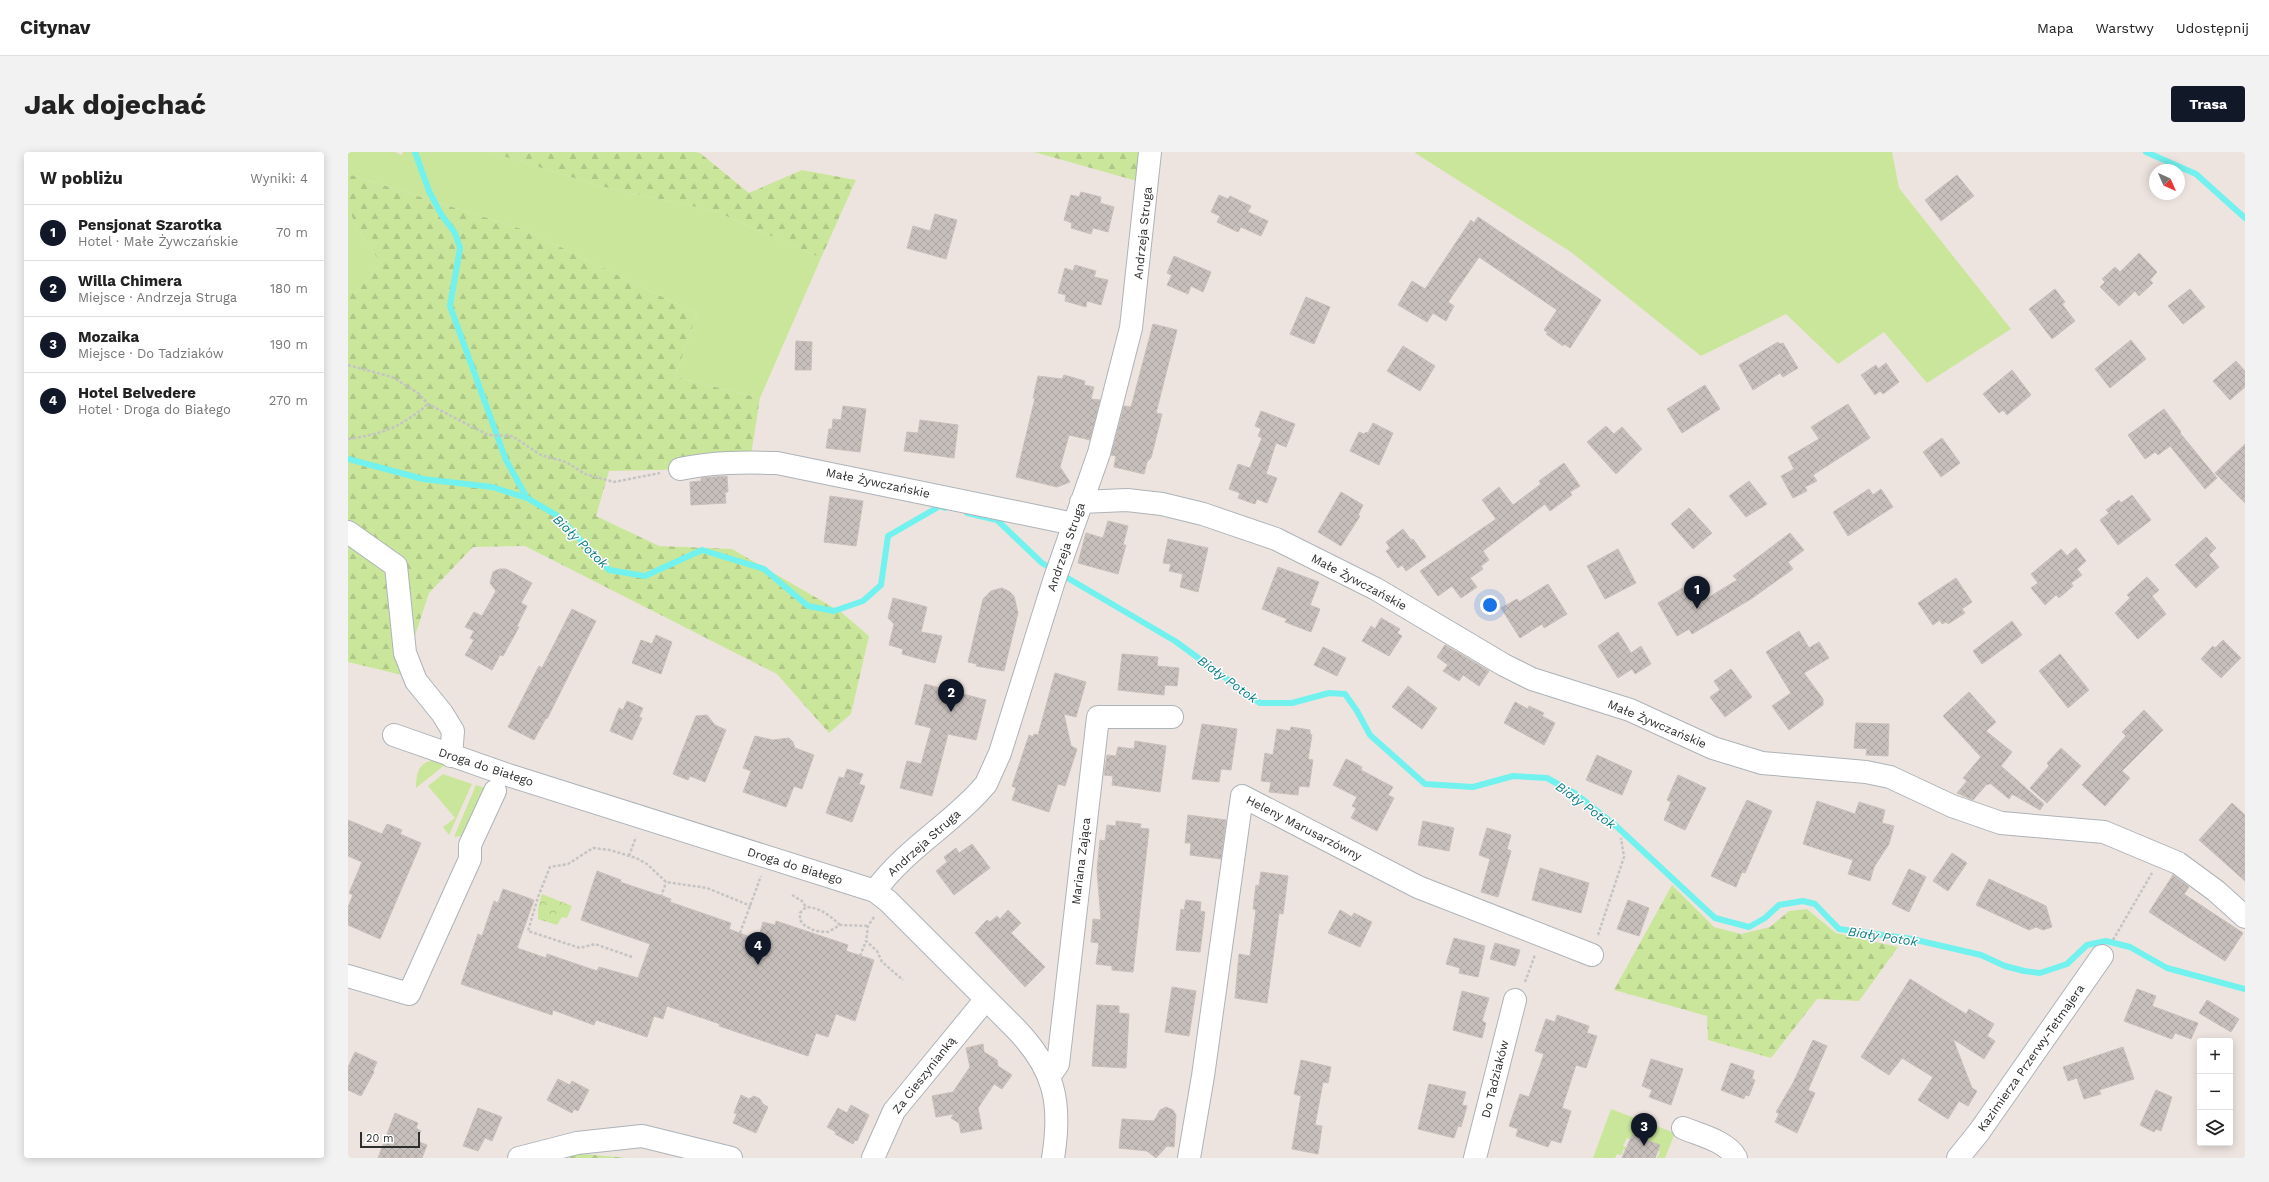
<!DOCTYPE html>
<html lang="pl">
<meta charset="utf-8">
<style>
:root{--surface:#fff;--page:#f2f2f2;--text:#222;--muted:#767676;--line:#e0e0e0;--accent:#111827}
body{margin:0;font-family:"Work Sans",sans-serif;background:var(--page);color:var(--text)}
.controls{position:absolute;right:12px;bottom:12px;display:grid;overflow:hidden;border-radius:4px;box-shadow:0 2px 10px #0003}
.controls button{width:36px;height:36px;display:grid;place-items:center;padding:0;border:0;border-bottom:1px solid var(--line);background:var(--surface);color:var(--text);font:20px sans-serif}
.compass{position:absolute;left:1801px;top:12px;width:36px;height:36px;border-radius:50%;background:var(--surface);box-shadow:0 2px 10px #0003;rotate:135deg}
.scale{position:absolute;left:12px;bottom:10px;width:60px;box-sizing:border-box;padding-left:4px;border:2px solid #2d2d2d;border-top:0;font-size:11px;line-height:14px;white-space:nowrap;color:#2d2d2d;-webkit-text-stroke:3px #fff;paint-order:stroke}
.you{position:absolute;left:1142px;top:453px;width:14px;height:14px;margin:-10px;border:3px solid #fff;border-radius:50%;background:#1a73e8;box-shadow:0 0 0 6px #1a73e833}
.badge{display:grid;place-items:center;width:26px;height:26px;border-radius:50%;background:var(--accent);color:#fff;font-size:13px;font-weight:700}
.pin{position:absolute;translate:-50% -33px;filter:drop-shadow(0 1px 2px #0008)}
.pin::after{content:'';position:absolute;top:21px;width:14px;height:12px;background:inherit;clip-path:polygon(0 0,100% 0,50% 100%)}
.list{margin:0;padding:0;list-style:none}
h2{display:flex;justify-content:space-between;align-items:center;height:52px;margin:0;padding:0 16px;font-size:17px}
h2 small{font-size:13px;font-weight:400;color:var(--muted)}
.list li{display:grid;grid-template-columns:26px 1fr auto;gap:12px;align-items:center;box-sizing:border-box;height:56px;padding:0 16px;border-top:1px solid var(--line)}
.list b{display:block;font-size:15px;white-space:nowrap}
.list p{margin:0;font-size:13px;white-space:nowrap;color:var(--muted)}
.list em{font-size:13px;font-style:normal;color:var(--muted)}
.icon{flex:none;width:22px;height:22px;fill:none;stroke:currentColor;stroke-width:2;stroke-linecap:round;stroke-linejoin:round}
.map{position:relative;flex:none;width:1897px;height:1006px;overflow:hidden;border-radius:4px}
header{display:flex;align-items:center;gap:24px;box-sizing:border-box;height:56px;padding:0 20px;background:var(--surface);border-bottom:1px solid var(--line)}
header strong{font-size:19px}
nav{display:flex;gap:22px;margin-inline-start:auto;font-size:14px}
.intro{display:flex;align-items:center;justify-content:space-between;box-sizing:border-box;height:96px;padding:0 24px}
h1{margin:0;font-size:28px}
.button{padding:10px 18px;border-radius:4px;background:var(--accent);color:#fff;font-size:14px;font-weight:700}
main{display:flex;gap:24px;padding:0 24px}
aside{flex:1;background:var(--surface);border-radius:4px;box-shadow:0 2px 10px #0003}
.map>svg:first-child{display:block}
.grass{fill:#cae69b}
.forest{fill:url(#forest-firs)}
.park{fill:url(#park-crowns)}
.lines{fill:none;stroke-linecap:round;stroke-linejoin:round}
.stream{stroke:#71f2ee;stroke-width:6}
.building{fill:url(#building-cross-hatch);stroke:#cabfb9}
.minor-casing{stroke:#acb3b9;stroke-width:24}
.path{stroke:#c4c4c4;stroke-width:2.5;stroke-dasharray:3 2;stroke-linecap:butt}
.minor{stroke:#fff;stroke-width:22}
.labels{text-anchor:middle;stroke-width:3;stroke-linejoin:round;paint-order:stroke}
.street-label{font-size:12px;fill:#2d2d2d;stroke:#fff}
.water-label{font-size:13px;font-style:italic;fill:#0c7f86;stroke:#fff}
</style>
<header>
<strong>Citynav</strong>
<nav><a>Mapa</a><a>Warstwy</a><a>Udostępnij</a></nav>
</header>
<div class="intro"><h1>Jak dojechać</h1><a class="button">Trasa</a></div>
<main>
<aside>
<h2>W pobliżu<small>Wyniki: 4</small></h2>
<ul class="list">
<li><span class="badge">1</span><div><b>Pensjonat Szarotka</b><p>Hotel · Małe Żywczańskie</p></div><em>70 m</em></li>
<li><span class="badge">2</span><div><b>Willa Chimera</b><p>Miejsce · Andrzeja Struga</p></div><em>180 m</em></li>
<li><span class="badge">3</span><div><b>Mozaika</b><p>Miejsce · Do Tadziaków</p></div><em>190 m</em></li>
<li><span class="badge">4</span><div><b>Hotel Belvedere</b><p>Hotel · Droga do Białego</p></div><em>270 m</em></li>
</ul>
</aside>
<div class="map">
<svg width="1897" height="1006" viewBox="0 0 1897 1006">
<defs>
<pattern id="forest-firs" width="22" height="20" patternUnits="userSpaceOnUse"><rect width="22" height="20" fill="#cae69b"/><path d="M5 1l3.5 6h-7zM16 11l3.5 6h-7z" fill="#aec686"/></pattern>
<pattern id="park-crowns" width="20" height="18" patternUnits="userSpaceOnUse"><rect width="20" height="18" fill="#cae69b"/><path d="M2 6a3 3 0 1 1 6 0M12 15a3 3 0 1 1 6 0" fill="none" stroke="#aec686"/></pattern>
<pattern id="building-cross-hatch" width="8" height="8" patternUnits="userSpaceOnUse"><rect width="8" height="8" fill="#c7bfbb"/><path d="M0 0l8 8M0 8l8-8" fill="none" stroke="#aba4a1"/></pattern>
</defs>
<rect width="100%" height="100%" fill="#eee4df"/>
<path class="grass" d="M0,0H47L54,3L55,0H142L252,34L367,59L473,106L412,246L327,225L349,162L180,79L0,22Z
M1068,0H1544L1551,36L1663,177L1579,231L1536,180L1490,212L1438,162L1353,204L1223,100L1067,1Z
M0,54L9,77L33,111L8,141L0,139Z
M86,608L99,611L68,636C68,621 70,611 86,608Z
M95,622L124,632L101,683L95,675L107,666L80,634Z
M128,633L137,636L118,680L113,684L106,685Z
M1263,957L1327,981L1317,1006H1309L1312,1000L1284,983L1283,988L1279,986L1275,994L1280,996L1279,999L1275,997L1274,1003L1269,1002L1267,1006H1245Z"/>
<path class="forest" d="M142,0H347L352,1L401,41L454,18L508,28L473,106L367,59L252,34Z
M686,0H792L789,29Z
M0,22L180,79L349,162L327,225L412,246L401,316L261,319L248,364L311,394L384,397L493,460L521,484L503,562L481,581L429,522L177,394L125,395L81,441L54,523L0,510V139L8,141L33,111L9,77L0,54Z
M1324,733L1366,775L1393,782L1422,775L1441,759L1459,757L1488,781L1550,795L1511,849L1469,847L1423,906L1360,888L1359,864L1266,838Z
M223,1001L280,1006H221Z"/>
<path class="park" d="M194,742L224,754L219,766L214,765L209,773L190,767V756Z"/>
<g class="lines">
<path class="stream" d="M67,0L81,39L93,62L107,81L112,96L102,154L158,308L179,346
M1798,0L1848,22L1897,66
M0,307L75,327L144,335L179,346L210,364L261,418L297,424L354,398L416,417L460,454L486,459L515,449L533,433L540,384L592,354L597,356
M619,361L649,368L694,411L827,489L912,551H944L981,541L997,542L1009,559L1022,583L1077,632L1125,635L1165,624L1199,626L1228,642L1267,673L1367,766L1401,775L1417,766L1431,753L1455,749L1467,752L1491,777L1564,787L1633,803L1657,814L1676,819L1692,821L1719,812L1739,793L1758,789L1782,795L1819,816L1897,837"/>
</g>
<path class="building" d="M1609,23L1626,44L1593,69L1577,48Z
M733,40L753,45L752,51L766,55L760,80L745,76L743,82L723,76L724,71L716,68L723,43L731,45Z
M871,43L880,47L882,44L903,54L900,60L920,69L913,84L893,75L890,80L869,70L872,64L863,60Z
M587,62L609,68L598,107L559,96L565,74L582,79Z
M1130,65L1253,148L1222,196L1216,192L1215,194L1198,182L1200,181L1196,178L1209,158L1131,105L1100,150L1106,154L1098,169L1085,161L1079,170L1050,153L1064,129L1077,137L1123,68L1126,71Z
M1791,101L1809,120L1802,128L1805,131L1791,144L1787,139L1771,154L1752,135L1757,130L1754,127L1767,115L1772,120Z
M826,104L863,120L855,140L843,134L840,142L819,133L824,123L819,121Z
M727,113L748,119L746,125L760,128L753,153L739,149L738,155L717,149L718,143L710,141L717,116L725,119Z
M1707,137L1717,150L1714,152L1727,169L1704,187L1681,157Z
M1842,137L1857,155L1835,172L1820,154Z
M958,145L982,155L966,192L942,182Z
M805,172L829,178L808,261L814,262L803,306L799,310L796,322L766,315L768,304L763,303L776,254L783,255Z
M1783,188L1798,207L1762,236L1747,217Z
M448,189L464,190L463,218H447Z
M1430,190L1432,192L1435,191L1450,216L1435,225L1432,221L1405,238L1391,213Z
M1055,194L1087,214L1072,239L1039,219Z
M1888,209L1897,219V235L1882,248L1865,229Z
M1538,211L1551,230L1535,242L1532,239L1527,243L1513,223L1528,213L1530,217Z
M1664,218L1683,243L1659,263L1655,258L1651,261L1635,242Z
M716,223L737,229L736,233L746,235L743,247L752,248L742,288L721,283L712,315L722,330L709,335L668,325L687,246H685L690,224L714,227Z
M1357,233L1372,257L1334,281L1319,257Z
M1500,252L1522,286L1465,323L1469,329L1457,335L1459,339L1445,346L1433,324L1446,317L1440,305L1471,287L1463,275Z
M495,254L518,257L512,300L478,296L481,277H484L485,267L493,268Z
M1816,257L1833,280L1832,281L1869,326L1857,337L1822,294L1810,303L1807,300L1797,307L1780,283Z
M913,259L947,272L938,295L928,291L918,322L929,326L919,351L909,347L907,352L890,346L892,341L881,337L890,312L902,316L914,286L910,284L913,277L907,274Z
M572,268L610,273L606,306L556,299L559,280L570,281Z
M1025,271L1045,281L1031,313L1002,299L1011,280L1016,282L1018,280L1020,281Z
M1258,274L1266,282L1274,275L1294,297L1268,322L1239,290Z
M1594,286L1612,311L1593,325L1575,300Z
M1897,292V351L1867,321Z
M1216,311L1232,334L1222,340L1224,343L1202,359L1197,352L1135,399L1141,408L1133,414L1135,417L1122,426L1129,435L1113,446L1104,434L1090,444L1072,419L1148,367L1134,348L1151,335L1165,353L1193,332L1191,329Z
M379,324L380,340H377L378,351L343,353L342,330L353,329V326Z
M1401,329L1419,352L1398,365L1381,344Z
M1521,337L1525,343L1533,337L1545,355L1500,384L1485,360Z
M993,340L1015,353L1010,363L1012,364L993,394L970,380Z
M1784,343L1803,368L1770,393L1752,368L1761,361L1758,358L1771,348L1773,351Z
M482,344L515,349L508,394L476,390Z
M1341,356L1364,381L1345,397L1323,372Z
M760,369L780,374L775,393H778L770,422L730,411L738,381L755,386Z
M1055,377L1063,388L1065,387L1078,405L1058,419L1054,413L1050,416L1038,399L1042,396L1038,390Z
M1442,381L1456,398L1440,410L1445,417L1403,447L1344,482L1341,477L1329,484L1310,451L1346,429L1358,447L1389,428L1385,424Z
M1858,385L1868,396L1861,403L1871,415L1848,436L1827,413Z
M820,387L860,396L850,440L832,435L835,422L821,419L823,412L815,411Z
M1728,396L1738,409L1729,417L1734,423L1723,431L1725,434L1711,446L1708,443L1697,453L1683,436L1690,431L1683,422L1713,397L1719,404Z
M1270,397L1288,431L1257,447L1239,414Z
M930,415L971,430L962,453L972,457L963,480L937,470L939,467L914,457Z
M151,417H158L184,431L173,451L179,454L169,474L171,475L155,504L152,503L144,518L117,503L126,488L122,486L126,479L117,475L126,460L134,464L148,439L142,431L145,420Z
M1799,425L1811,438L1804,444L1818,462L1790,487L1767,461L1782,446L1779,443Z
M1608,426L1624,450L1614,457L1617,461L1600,472L1598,470L1594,472L1592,468L1585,473L1570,451Z
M1200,432L1219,462L1196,476L1194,472L1172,486L1153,456L1169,447L1171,450Z
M654,436L662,440L666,444L670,461L656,519L628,514L629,512L620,510L635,447L643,439Z
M545,446L579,455L573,480L594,484L587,511L554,502L555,497L541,493L546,472L540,466Z
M224,457L248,469L199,567L198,566L186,588L160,575L191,514L194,516Z
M1033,466L1052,477L1049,481L1054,484L1041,504L1014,489L1023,474L1027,477Z
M1664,469L1674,483L1634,512L1625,499Z
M1451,479L1461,496L1471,490L1481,506L1456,521L1475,547V553L1441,578L1424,554L1443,541L1418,500Z
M1270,480L1283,501L1293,494L1303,512L1287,522L1284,517L1270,526L1250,494Z
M308,483L324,490L313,522L284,511L293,488L304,492Z
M1875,488L1893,506L1873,526L1853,507L1865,494L1867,496Z
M1097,493L1141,519L1131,534L1115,523L1111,529L1095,519L1100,513L1089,505Z
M975,495L998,506L989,524L966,513Z
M774,502L810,505L809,514L831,516L829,534L817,533L816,543L770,538Z
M1712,502L1741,538L1720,556L1691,519Z
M1383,517L1404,545L1377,565L1362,545L1372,538L1366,529Z
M707,521L738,530L728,565L716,562L723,594L729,597L717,634L710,632L701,660L664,648L668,636L664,634L681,583L685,585L686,582L690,583Z
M577,532L638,548L628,588L600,582L584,644L552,636L559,609L573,612L583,576L567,572Z
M1060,534L1089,556L1074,577L1044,555Z
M1621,540L1648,570L1638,579L1664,600L1653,614L1696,652L1692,658L1664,642L1661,647L1642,631L1640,633L1639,632L1625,648L1609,641L1619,629L1615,626L1633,605L1595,564Z
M279,549L295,556L291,565L294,566L284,588L262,579L271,556L275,558Z
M1167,550L1180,557L1181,554L1196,561L1194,564L1207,571L1196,593L1156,571Z
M1796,558L1815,578L1774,619L1782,626L1757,654L1734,633L1778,584L1774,580Z
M359,563L367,573L378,578L357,630L342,624L340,628L325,622L348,564Z
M1508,571L1541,572L1540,604L1518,603L1519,597L1506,596Z
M854,572L889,577L883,618L873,617L871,630L844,627Z
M943,575L962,578V582L964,583L960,607L965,608L961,635L951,634L950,643L921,640L923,630L913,629L917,601L925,603L929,577L942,579Z
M407,584L425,588L441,586L445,590L447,596L466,603L454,637L446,634L438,655L395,640L403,619L395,616Z
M787,589L818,594L812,640L764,633L765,624L756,623L759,603L768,604L770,595L786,597Z
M1713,596L1733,614L1699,651L1682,636L1701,614L1699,611Z
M1249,603L1284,619L1274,643L1238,628Z
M998,607L1014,615L1013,618L1045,635L1040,643L1046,646L1029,679L1003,666L1008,656L1004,654L1009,645L985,633Z
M499,617L515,622L511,632L517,634L504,670L478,661L491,625L496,626Z
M1330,623L1358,636L1337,678L1316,668L1323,650L1319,648Z
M1399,648L1424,659L1397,721L1394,720L1388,735L1363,724Z
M1469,649L1507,662L1511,650L1537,658L1534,671L1546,674L1541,692L1526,715L1522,729L1500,722L1505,708L1455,692Z
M1884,651L1897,663V729L1851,688Z
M840,663L878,668L873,707L842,703L843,691H837Z
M0,668L34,682L39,672L54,678L52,682L73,691L32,787L0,773V755L5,743L1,741L14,710L0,704Z
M768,669L793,672L792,676L801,677L785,820L764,818V814L748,812L751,791L743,790L745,767L753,768L749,718L752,688L757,689L759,673L768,674Z
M1075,669L1106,676L1101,699L1070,693Z
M1139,676L1163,683L1159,697L1163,699L1150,745L1133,740L1142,707L1131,703Z
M624,692L642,716L606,743L588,719L599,710L596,705L608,696L611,701Z
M1604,701L1619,711L1600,739L1585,729Z
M1192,716L1241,731L1233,761L1184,748Z
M1561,717L1578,725L1561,760L1544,752Z
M249,719L273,728L272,730L323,747L322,750L383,771L381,777L410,788L415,770L427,773L428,769L500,793L498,799L526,808L507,869L488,862L480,885L468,881L460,904L371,874L372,872L319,854L315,867L306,864L299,885L248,868L246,873L205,858L204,863L113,832L130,782L134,784L146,749L150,751L155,737L186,748L169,796L198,806L199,802L249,819L251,815L290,826L302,792L233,768Z
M913,720L940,724L935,762L931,761L919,851L887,846L891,802L902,804L908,758L905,757L908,733L911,734Z
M1825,723L1841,735L1836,742L1895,781L1877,809L1801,760Z
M1641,727L1698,754L1704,775L1695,778L1688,775L1681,778L1628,753Z
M838,748L853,750L852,759L857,760L852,800L828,798L833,757L836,758Z
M1280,748L1301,756L1291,784L1269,777Z
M660,758L673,771L663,781L697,815L677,835L627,781L639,768L642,770L649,764L652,767Z
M992,758L1004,765L1006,761L1024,770L1012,795L980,781Z
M1106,786L1137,794L1130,825L1111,821L1112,816L1098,812Z
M1147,791L1172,798L1167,814L1142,807Z
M1562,827L1618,862L1621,857L1646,872L1639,884L1647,889L1636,907L1605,887L1624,936L1629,939L1620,954L1611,949L1600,967L1570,948L1585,925L1554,906L1541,923L1513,905Z
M824,835L848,839L841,884L817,880Z
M1789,837L1808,844L1804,854L1850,871L1843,887L1827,881L1824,887L1776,869Z
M1114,839L1141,846L1134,869L1138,871L1134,886L1105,878Z
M1859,848L1891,867L1883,880L1851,861Z
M749,853L771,854V861L781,862L778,916L744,914Z
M1209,863L1241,874L1239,881L1249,884L1238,916L1228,913L1214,956L1223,959L1213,991L1203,988L1200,995L1168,984L1170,977L1161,974L1172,942L1181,945L1196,902L1187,899L1198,867L1207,870Z
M1465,888L1479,894L1460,938L1467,941L1449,981L1427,970L1431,962L1428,960L1445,931Z
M635,892L636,900L649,908L650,914L664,923L654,937L646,932L630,956L634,977L613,981L611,971L603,966L606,962L588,965L584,944L605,940L622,915L618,896Z
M1775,895L1786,927L1751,938L1753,942L1736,947L1729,926L1720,929L1715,915Z
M7,900L29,910L25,919L26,920L13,944L0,938V915Z
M1303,907L1335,917L1323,953L1301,945L1304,938L1294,934Z
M953,908L983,915L980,931L975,930L967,973L974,974L970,1002L944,997L953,944L946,942Z
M1383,911L1406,919L1404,927L1407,928L1401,944L1397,943L1396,947L1373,938Z
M210,927L222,933L224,929L241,938L230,959L226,957L224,961L199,948Z
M1081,932L1118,940L1114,953L1119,954L1113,975L1110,974L1106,986L1070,977Z
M1808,938L1824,945L1813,979L1808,977L1806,980L1792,973Z
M393,943L401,947L406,944L412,947L415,952L420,955L408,981L385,971L389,962L386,961Z
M503,953L521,963L509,989L507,988L505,992L487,982L488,980L479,975L490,956L499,961Z
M818,955L825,958L828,963L826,995L819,994L808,1006L799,999L771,996L774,967L806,969L812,958Z
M130,956L154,965L144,989L137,986L130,999L115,994Z
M47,961L70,971L68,976L73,979L69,989L79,993L74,1006H30Z
M1284,983L1312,993L1307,1006H1274Z"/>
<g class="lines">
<defs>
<path id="minor" d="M332,317C365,310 396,310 429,311L726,372
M733,350L779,348L814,352L855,362L928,387L1028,437L1156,513L1184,527L1282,558L1365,596L1414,611L1518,620L1542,625L1604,654L1653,671L1756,680L1830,711L1868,739L1897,765
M0,380L48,414L57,501L68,529L94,561L105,579L103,604
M46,583L160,623L527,739L540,749L667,876C707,917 714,951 705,1006
M527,739C555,700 597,676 630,641L638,632L652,601L706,429L751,301L783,176L802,0
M0,824L61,842L122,707V693L147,639
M701,925L710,912L750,565H824
M1335,976C1352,983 1379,989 1388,1006
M171,1006L229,991L294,984L383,1006
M525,1006L546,959L638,847
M841,1006L855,924L894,644L1070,735L1244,803
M1127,1006L1167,848
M1610,1006L1631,980L1754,804"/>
</defs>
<use href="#minor" class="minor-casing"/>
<path class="path" d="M0,213L44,225L70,241L80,252L140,283L164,284L193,303L218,310L237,322L266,330L312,321
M0,287C35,282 53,275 80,252
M281,704L288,685
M444,743L454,749L458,755
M313,745L318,730
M526,765L520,774L518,789L529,799L534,810L555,828
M492,773C481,763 473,756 458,755L452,761V768L456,773L467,779L480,780L492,773L520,774
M392,781L413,724
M1250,783L1276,705L1273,686
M1765,788L1804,721
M512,804L518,789
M284,805L247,792L232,796L180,779L190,745L202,715L220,712L245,696L262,698L288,706L299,712L318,730L359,736L403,754
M1177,830L1187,803"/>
<use href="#minor" class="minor"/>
</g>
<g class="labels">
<g class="street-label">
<text transform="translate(795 81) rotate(-84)" y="4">Andrzeja Struga</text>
<text transform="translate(530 331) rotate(12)" y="4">Małe Żywczańskie</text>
<text transform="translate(718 395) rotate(-71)" y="4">Andrzeja Struga</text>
<text transform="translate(1011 430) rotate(28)" y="4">Małe Żywczańskie</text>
<text transform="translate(1309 572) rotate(23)" y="4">Małe Żywczańskie</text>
<text transform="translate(138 615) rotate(18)" y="4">Droga do Białego</text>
<text transform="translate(956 676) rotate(27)" y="4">Heleny Marusarzówny</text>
<text transform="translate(576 691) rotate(-42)" y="4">Andrzeja Struga</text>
<text transform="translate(733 709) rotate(-83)" y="4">Mariana Zająca</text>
<text transform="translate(447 714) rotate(17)" y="4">Droga do Białego</text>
<text transform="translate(1683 906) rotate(-55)" y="4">Kazimierza Przerwy-Tetmajera</text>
<text transform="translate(576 923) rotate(-52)" y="4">Za Cieszynianką</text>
<text transform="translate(1147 927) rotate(-76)" y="4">Do Tadziaków</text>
</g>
<g class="water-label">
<text transform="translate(233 389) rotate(44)" y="5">Biały Potok</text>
<text transform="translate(880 527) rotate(36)" y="5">Biały Potok</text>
<text transform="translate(1238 653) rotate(36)" y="5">Biały Potok</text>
<text transform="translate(1535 784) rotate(9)" y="5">Biały Potok</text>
</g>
</g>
</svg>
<div class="controls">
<button>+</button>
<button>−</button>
<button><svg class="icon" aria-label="layers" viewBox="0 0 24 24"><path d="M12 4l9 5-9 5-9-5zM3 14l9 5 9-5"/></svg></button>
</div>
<svg class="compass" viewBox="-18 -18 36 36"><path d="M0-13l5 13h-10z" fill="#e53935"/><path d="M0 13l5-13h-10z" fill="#767676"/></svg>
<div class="scale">20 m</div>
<div class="you"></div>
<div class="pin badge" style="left:1349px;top:457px">1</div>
<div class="pin badge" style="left:603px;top:560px">2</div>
<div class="pin badge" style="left:1296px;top:994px">3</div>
<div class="pin badge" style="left:410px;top:813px">4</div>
</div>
</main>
